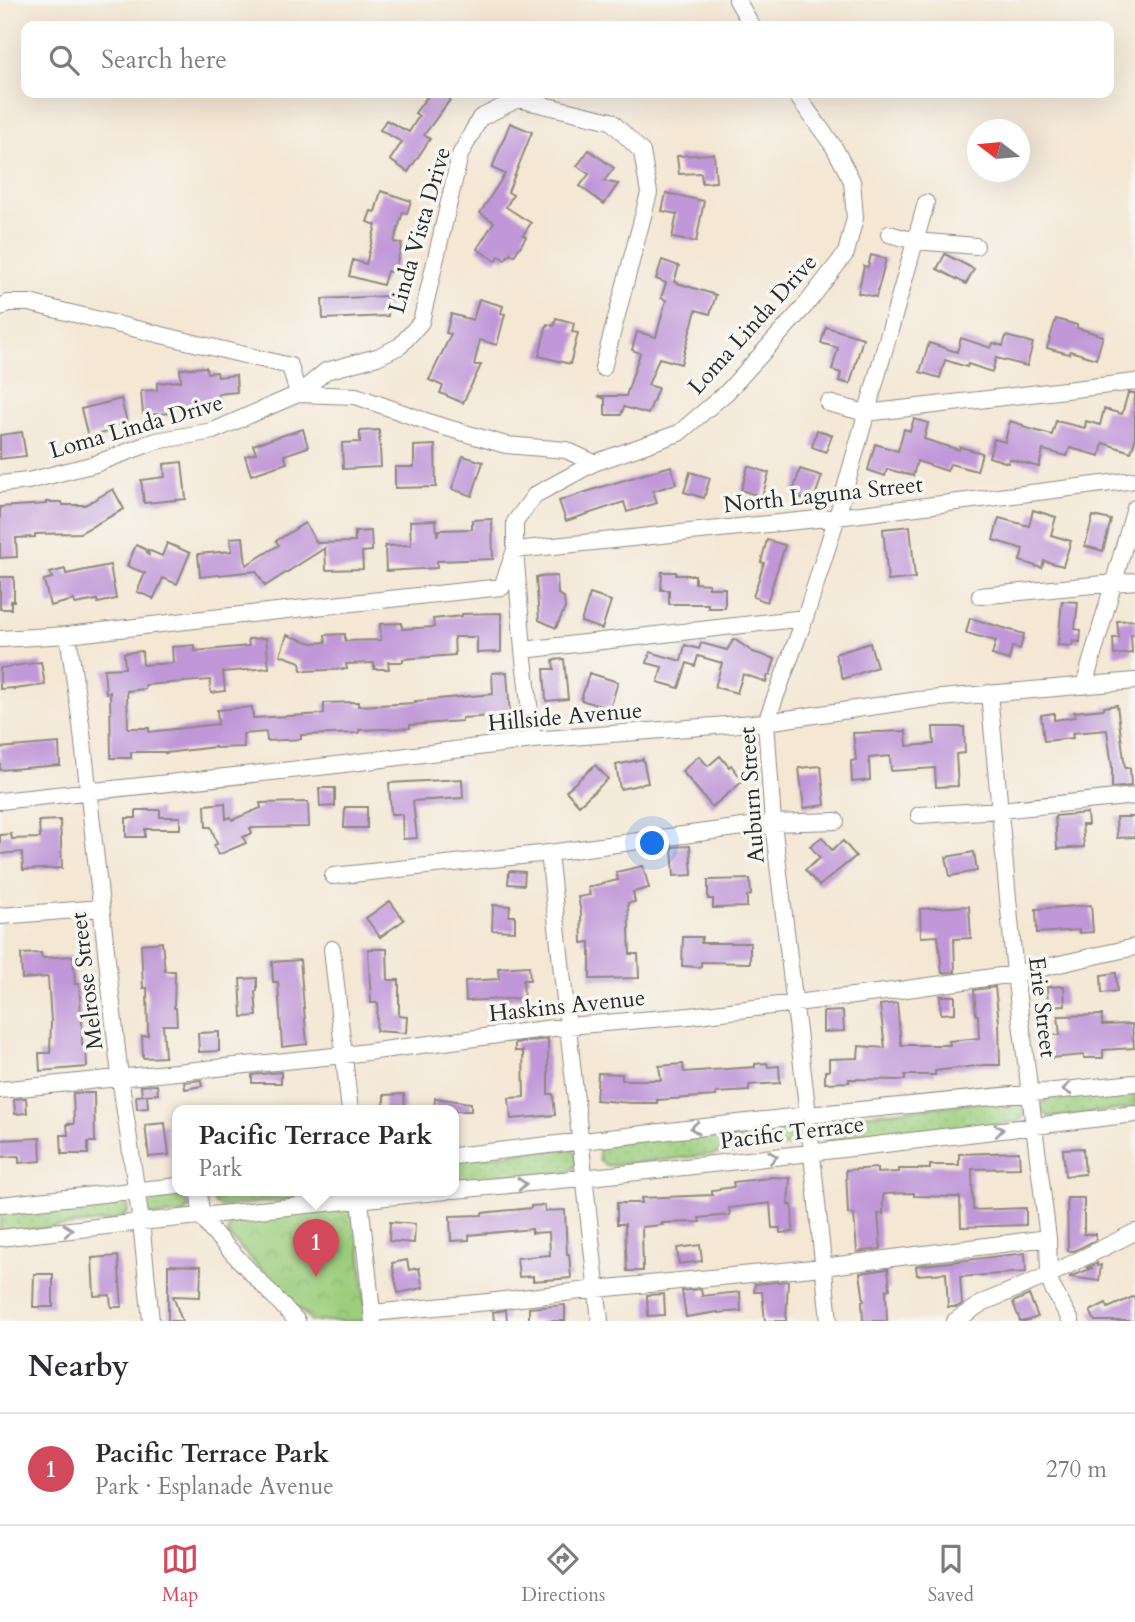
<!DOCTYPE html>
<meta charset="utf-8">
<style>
:root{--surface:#fff;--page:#f7f7f7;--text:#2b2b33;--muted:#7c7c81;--line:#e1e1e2;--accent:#d1495b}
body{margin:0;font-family:Cardo,serif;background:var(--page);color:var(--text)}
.compass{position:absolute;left:967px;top:119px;width:63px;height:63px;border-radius:50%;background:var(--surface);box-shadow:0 7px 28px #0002;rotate:286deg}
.you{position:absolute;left:653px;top:844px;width:24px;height:24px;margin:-18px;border:5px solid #fff;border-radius:50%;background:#1a73e8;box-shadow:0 0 0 10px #1a73e833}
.badge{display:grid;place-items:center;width:46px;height:46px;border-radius:50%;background:var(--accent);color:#fff;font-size:23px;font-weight:700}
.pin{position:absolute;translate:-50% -58px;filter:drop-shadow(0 2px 4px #0008)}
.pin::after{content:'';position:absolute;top:37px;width:24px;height:21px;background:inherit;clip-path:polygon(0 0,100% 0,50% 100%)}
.popup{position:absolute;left:172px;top:1105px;width:287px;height:91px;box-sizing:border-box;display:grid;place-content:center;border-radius:14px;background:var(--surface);filter:drop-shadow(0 2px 5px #0005);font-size:23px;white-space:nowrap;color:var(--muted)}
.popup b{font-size:26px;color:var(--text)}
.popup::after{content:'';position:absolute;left:50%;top:100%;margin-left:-14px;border:14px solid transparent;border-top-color:var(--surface)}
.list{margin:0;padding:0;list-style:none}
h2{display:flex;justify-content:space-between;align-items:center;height:91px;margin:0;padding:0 28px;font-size:30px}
h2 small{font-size:23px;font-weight:400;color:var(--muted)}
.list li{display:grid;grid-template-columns:46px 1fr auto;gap:21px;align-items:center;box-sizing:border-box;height:112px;padding:0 28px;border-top:2px solid var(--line)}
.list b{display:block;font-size:26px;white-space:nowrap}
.list p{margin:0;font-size:23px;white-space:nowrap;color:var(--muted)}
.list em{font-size:23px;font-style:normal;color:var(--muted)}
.icon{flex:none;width:38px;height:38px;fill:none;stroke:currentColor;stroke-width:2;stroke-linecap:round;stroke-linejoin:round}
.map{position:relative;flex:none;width:1135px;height:1321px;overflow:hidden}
.search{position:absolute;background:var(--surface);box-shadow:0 7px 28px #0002;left:21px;right:21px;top:21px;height:77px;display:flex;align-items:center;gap:18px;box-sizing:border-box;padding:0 24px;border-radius:14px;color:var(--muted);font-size:26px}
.sheet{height:203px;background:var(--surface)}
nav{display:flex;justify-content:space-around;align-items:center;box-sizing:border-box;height:98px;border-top:2px solid var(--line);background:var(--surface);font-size:19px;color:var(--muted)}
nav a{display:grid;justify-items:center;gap:4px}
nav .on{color:var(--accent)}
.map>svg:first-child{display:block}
.grass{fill:url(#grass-dots);stroke:#647c54;stroke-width:2}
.park{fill:url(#park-crowns);stroke:#647c54;stroke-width:2}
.building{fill:#c097d8}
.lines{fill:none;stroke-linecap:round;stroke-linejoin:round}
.minor-casing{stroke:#908980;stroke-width:18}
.minor{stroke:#fff;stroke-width:16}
.oneway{stroke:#a0a0a0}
.labels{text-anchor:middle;stroke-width:7;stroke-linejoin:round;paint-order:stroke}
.street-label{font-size:23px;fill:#2b2b2b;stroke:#f6f6f2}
</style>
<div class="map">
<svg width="1135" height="1321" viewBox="0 0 1135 1321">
<defs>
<pattern id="grass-dots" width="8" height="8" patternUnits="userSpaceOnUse" patternTransform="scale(1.75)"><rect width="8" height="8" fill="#9dce7d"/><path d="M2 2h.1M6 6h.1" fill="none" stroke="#87b16c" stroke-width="1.8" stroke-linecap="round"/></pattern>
<pattern id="park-crowns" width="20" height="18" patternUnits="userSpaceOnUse" patternTransform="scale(1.75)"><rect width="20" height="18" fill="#9dce7d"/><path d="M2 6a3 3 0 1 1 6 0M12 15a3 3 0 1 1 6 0" fill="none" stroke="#87b16c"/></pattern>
</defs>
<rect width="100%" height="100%" fill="#f6f6f2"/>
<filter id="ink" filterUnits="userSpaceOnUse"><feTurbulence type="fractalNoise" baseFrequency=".0143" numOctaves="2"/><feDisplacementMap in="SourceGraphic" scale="14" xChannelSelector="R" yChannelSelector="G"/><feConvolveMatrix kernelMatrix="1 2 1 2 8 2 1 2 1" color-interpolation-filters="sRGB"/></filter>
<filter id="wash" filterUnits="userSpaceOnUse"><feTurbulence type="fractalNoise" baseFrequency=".00686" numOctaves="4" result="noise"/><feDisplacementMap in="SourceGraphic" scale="28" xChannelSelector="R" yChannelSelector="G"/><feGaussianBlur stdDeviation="1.57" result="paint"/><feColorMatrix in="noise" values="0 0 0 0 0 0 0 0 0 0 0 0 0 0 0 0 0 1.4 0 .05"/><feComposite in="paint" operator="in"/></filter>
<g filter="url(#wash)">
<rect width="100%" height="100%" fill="#f4e7d4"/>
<path class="grass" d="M1135,1087V1108L1050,1117L1042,1112V1103L1048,1096Z
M1017,1098L1026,1103V1114L1018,1122L826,1142L819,1137L818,1125L825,1119Z
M792,1123L799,1128V1140L792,1146L606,1166L599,1160V1150L604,1143Z
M567,1147L576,1152V1165L569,1172L454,1184V1160Z
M215,1191H346L345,1193L221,1207L214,1203L213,1194Z
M178,1192L190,1207L184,1214L153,1216L146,1211L144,1200L148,1193Z
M118,1196L128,1201V1212L121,1220L0,1233V1209Z"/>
<path class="park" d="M356,1203L367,1321H311L227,1234L232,1219Z"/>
<g id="blocks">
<path class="building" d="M430,93H455L424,135L430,139L408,172L390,160L402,142L380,130L386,120L409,132L419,116L415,113Z
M510,123L532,132L508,192L513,195L506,207L531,223L523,235L526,237L514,256L510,253L505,260L499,256L496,261L477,249L494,222L480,213L505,174L492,168Z
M589,150L614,168L604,181L618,184L604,204L580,186L589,174L577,166Z
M714,154L716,182L702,183L701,173L679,174L677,156Z
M381,191L411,201L407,213L403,212L394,242L402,244L394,273L387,271L383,285L349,276L353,260L366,264L376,225L367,222L371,211L375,212Z
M666,193L704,201L696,242L672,238L677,214L662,211Z
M945,254L974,269L966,284L937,269Z
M871,255L886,259L876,297L858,293L864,266L868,267Z
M662,260L679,266L674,282L716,295L710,314L696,310L681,364L659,358L648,385L658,388L648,414L624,407L621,415H605V399L598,396H626L640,353L632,350L637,332L656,337L666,300L661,298L666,283L656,279Z
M387,296L388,316L323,319L322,299Z
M479,299L503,306L501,313L505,314L497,345L480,340L474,365H481L463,403L440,393L443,386L429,380L451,334L446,333L451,314L473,320Z
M556,318L574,323L572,332L578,333L570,364L539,356L547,324L554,326Z
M1056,319L1077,325V328L1103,336L1096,359L1070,351L1069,354L1047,348Z
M826,327L863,338L850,384L839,381L841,373L832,370L838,348L821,343Z
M1006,336L1033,343L1027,366L996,358L992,372L968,364L967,367L945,360L940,378L920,372L929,343L957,352L961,338L991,348L993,343L1003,346Z
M206,367L207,373L217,372L218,377L236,375L237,392L218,394L219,404L172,408L173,413L143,415L141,391L157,390V383L181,381L180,369Z
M1128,393H1135V440L1131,452L1103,443L1100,456L1070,448L1067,456L1043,450L1039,467L1009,459L1008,463L989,457L994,439L1005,442L1010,421L1023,425V427L1052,435L1056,421L1085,428L1086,421L1100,425L1104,409L1122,414Z
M121,399L127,422L110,427L111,431L88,437L81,409Z
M914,419L928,423L924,439L959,450L960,447L982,453L977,471L950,464L947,471L917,461L913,476L887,469L885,476L868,470L875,444L898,451L904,429L910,431Z
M303,429L308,447L284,455L287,463L251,475L245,456L256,453L253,445Z
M379,430L381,467L343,469L342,443L360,442V431Z
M817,430L832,435L826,452L812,447Z
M22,432L26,456L0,459V435Z
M435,445L436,487L395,488V467H414V446Z
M463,456L483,462L472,496L452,489Z
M182,462L186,499L144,503L141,480L165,477L164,464Z
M671,466L676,484L653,491L657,503L627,512L624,502L566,521L559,501L601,487Z
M748,466L769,473L762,497L741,490Z
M800,469L822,476L815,496L808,494L807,500L792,495Z
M690,472L710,478L704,498L684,492Z
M113,489L124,509L80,533L35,534V537L16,538L17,557L0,558V507L46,504V502H62L63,505H85Z
M1033,510L1056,517L1051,535L1071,541L1063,566L1044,561L1042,568L1020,561L1023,549L993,540L999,518L1029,526Z
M1093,516L1111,520L1103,551L1085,546Z
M492,519L493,559L437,561V568L386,571L385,546L411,545L410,521L436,520L437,536L439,530L472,529V520Z
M305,523L317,543L355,542V532L371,531L372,551L362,552L363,569L326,570L325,548L265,586L256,571L200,577L198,554L232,551L230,538L243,537L246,565L279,545L276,541Z
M910,526L915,578L888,581L883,529Z
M767,540L785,545L767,602L753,597L764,563L761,562Z
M167,543L190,553L177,584L163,578L153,600V598L137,592L145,573L127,566L136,545L145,549L149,556L148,550L162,556Z
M110,565L116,599L98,603L97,600L75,604L74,600L50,606L44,580L52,578L50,573L65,569L66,574Z
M662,572H676V575H695V583L709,584V588H725V608H708V604H669V590H661Z
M557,576L558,594L564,597L565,608L556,628L539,620L536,577Z
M0,577H14V601H11V609H0Z
M590,594L611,601L602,629L581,622Z
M1062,601L1078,602L1075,629L1081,630L1080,642L1073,641L1072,646L1058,645Z
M501,613V652L477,653V637H454L455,655L403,659V662H388L389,669H374V663L346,664L347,669L306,671L301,670L300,662L280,655L287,635L312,643L326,642L325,635L345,634V641L381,640L380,624L402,623V629L434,627L433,619L462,616V614Z
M970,618L1024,634L1020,649L1012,647L1009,660L992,655L996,641L966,633Z
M1135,620V634L1131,635L1132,653L1114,655L1113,638H1119L1117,621Z
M266,638L269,668L223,672L225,691L211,693L210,680L145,685V689L127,691L128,728H149V732L218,724L217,710L252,707L253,718L324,714V703L358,702V706L416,703L415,701L493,694L492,673L507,672L510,715L462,718V721L410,725V728L359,730V733L301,735V739L267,741L266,732L243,734L244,747L215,748V747L165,753V752H131V758H111L110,692L106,693L104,669L125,668L124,653L142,651L143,665L173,663L172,647L195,645V651L249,646L248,639Z
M734,639L753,652L775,659L770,675H768L766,682L743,674L737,693L715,687L722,663L698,656L695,666L687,663L679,688L658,682L662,667L647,663L650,652L681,661L685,645L699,649L701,643L727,650Z
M870,643L877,667L843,679L835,654Z
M564,659L568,699L546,701L544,669H554L553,660Z
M41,662L45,685L14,689V688L0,689V668Z
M589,673L618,682L610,709L581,700Z
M1117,705L1125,768H1130L1131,786L1112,788V767L1107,730L1072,733L1073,738L1044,741L1041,715L1054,713V720L1075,717L1074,712L1104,709V707Z
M933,727H964L965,753L956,754L958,786L936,787L935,768L891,771L890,756L869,758L870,780L852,782L851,761L856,760L853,733L906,731L907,746L934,744Z
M59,743L60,765L0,770V748Z
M699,756L708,766L720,756L729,767L731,765L743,781L712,807L682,771Z
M643,759L648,783L620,789L616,765Z
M595,765L608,779L579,805L566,791Z
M821,766L825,805L804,808L799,768Z
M462,779L463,798L413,801L417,838L403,839L402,814H391L389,783Z
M319,788H335V806L320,807Z
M308,802L309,827L250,828L252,833L243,837L246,843L218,855L214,845L217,844L211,827H206L205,805L225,803L226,819L231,817L232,820L261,808L260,803Z
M345,807H367V828H344Z
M136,810H160V817H180V829H145V837H126V818H136Z
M1087,813L1088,825H1082L1084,847L1057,849L1055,816Z
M1116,817H1135V837L1117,838Z
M60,820L62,868L23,870L22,852L0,854V835L11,834L12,839L40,838L39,821Z
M822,837L832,850L843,841L856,856L819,886L805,870L820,858L810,846Z
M690,846L692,875L674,876L672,847Z
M974,852L977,871L950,876L946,857Z
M643,866L649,888L633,892L635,902L628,903L630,954H638L639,978L590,979V942L582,943L581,913L578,897L590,895L588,887L618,880L616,872Z
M509,871L525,872L524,885L508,884Z
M750,879L751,895L747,896V907L713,908V899H708V880Z
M390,901L404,920L380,937L366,918Z
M493,905L510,906L509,916H515V931L492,930Z
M1091,905L1093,932L1079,933V930L1037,933L1036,909Z
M969,906L971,938L954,939L955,972L942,973L938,936L921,937L920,909Z
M683,937H702L701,943H750V963L701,962V967L682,966Z
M162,942L165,971H175L174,1008H176L177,1025H163L165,1057L143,1058L142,1036H148L147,988H143L141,944Z
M368,949H387L388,980H399V1016L407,1017L406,1033L376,1031L378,1003H371Z
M41,953L42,958L73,956L75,984H79L81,1014H82V1045H86L87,1067L40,1071L39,1053H50L51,1021L48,977L22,979L21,954Z
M300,960L307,1044L282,1047L278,982H273L272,962Z
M529,966L530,980H523L524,998L466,1001L465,981L499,979L498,968Z
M1116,973L1117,991L1102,993L1101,975Z
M257,978V991H255L257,1016L242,1017L240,979Z
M1064,986L1065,1005L1048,1006L1047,987Z
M995,987L999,1022L1000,1065H984L935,1071V1075H905V1080L849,1079V1082L825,1083V1071H829V1059L858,1058L859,1046L885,1048L880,1005L897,1003L901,1045H950L949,1041L979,1038L978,1015H976L974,990Z
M940,996H955V1013L941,1014Z
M843,1011L844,1031L823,1032V1012Z
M1102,1015V1025L1132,1024L1134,1048L1103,1050V1058H1084V1055L1051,1058L1049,1035H1060L1058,1016Z
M219,1032V1051L199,1052L198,1033Z
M548,1039V1094H553L555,1115L511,1119L509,1098L524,1097L523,1051H515V1043Z
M767,1063L768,1067L779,1066L780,1083L749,1085V1091L716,1093V1096L657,1100V1103H631L596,1100L598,1073L622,1074V1080H661L659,1066L683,1064L684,1072L755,1067V1064Z
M281,1072V1083H252V1075Z
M201,1080L202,1086L185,1089L184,1082Z
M157,1085L158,1094L142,1095L141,1086Z
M73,1093H94L95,1142H88V1154H62L61,1135H68L67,1124H74Z
M404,1094L405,1111H384V1095Z
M147,1095L148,1108L137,1109L136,1096Z
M26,1098L27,1113L15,1114L14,1099Z
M435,1098L471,1103V1111H434Z
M165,1123L169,1155L149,1157L145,1125Z
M40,1138L41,1161L19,1163V1156L0,1157V1140Z
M1083,1148L1085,1174L1065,1176L1063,1149Z
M1019,1152L1020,1168L972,1169L973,1210L1026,1208V1225L961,1227L960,1197L914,1196V1193L883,1194V1214H878L881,1249L857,1252L854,1214H848L846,1170L877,1168V1173L899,1172V1169H930V1165H959V1154Z
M770,1177L790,1178L788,1205H792L793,1232L780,1233V1228H772L770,1203L729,1208L730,1215L699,1218L700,1222L662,1223L663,1225L642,1227L643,1271H627L625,1224H617V1203H642L641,1198L712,1195V1190L734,1187L733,1182L769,1178Z
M1067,1198H1084V1234H1096V1240L1074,1251H1068Z
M545,1205V1211L565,1210L567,1254H569L571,1278L533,1281V1276L519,1277L517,1258L550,1255L549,1232L532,1233V1229L469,1235V1240L451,1241L450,1216L482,1215V1213L531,1208V1206Z
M390,1222L415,1224L414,1243L389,1241Z
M700,1245L702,1261L679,1264L677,1248Z
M1025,1253L1026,1272L960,1277L962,1304L957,1307H948L946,1273L917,1275L916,1266Z
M118,1256L122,1307H111L110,1295L94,1296L92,1258Z
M407,1260L409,1270L419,1268L423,1288L398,1293L392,1263Z
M1097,1263V1266L1101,1265L1099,1281L1069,1277L1093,1268H1086Z
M168,1265L201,1266L200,1297L173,1296L182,1321H168Z
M888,1269L890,1289L886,1290L887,1321H863L862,1301H864L860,1273Z
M34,1274H53V1307H33Z
M788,1281L786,1321H765L762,1292H754L755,1284Z
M701,1289L702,1296L740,1292L741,1311L718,1313V1312L686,1317L682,1291Z
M664,1294L665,1315L648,1316L647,1295Z
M1029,1295L1038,1317L1026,1321H1020L1013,1302Z
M1135,1296V1321H1095L1090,1311L1106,1303L1108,1308Z
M565,1305V1321H529V1308Z
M506,1310L507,1321H494L493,1312Z"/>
</g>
</g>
<g filter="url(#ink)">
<use href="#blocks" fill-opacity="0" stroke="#908980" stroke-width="2"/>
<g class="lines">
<defs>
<path id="minor" d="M737,0L752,26
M889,234L915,241L976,246
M0,308L8,303H29L290,366L298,394L326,371L377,357L400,346L421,322L460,155L480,118L518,99L611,121L642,152L649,193L603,368
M828,403L866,413L1135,382
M0,484L28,481L95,464L156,441L213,431L298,394L356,396L434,424L506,445L566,450L594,463
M980,596L1135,581
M68,635L81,724L120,1077L141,1222L151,1321
M0,639L68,635L203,619L502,587L515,550L837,517L1135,480
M523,650L805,618
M1084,686L1135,508
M989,693L1015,974L1048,1238L1049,1275L1052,1287L1071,1321
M533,740L523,650L515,550V522L535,495L594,463L679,433L727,392L805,306L846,253L855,218L852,181L834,147L795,93
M0,801L328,766L533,740L766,722L918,700L1135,681
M919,815L1000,810L1135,796
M549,853L600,1321
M333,876L549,853L773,823L836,821
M0,916L101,908
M332,949L350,1111
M0,1090L344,1055L568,1026L690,1016L885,992L1015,974L1135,947
M454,1156L808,1115L1135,1083
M454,1190C682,1170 908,1141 1135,1114
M199,1191L201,1215L211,1230L297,1321
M359,1191L373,1321
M0,1205L178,1186
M0,1238L141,1222L446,1191
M372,1313L488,1302L597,1289L823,1267L1048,1238
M829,1321L808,1115L773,823L766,722L805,618L837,517L926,203
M955,1321L982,1303L1049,1275L1135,1232"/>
</defs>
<use href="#minor" class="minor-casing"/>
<use href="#minor" class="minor"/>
</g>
<defs><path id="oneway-chevron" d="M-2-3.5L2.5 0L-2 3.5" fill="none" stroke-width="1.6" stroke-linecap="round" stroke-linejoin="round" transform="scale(1.75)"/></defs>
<g class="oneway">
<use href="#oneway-chevron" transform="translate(1067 1089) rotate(175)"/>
<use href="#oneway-chevron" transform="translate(695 1128) rotate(174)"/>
<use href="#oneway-chevron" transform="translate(999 1130) rotate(-7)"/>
<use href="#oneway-chevron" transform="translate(773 1157) rotate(-8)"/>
<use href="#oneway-chevron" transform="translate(522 1184) rotate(-5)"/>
<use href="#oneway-chevron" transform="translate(68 1230) rotate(-6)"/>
</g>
</g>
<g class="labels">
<g class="street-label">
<text transform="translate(419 230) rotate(-74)" y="8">Linda Vista Drive</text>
<text transform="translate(752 324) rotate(-48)" y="8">Loma Linda Drive</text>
<text transform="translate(136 426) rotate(-16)" y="8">Loma Linda Drive</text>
<text transform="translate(823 494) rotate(-6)" y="8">North Laguna Street</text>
<text transform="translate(565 716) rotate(-5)" y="8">Hillside Avenue</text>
<text transform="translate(751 795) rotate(-94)" y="8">Auburn Street</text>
<text transform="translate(86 981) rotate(-97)" y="8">Melrose Street</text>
<text transform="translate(567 1005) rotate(-6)" y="8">Haskins Avenue</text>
<text transform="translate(1043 1007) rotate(83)" y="8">Erie Street</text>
<text transform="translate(792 1132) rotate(-7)" y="8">Pacific Terrace</text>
</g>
</g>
</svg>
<svg class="compass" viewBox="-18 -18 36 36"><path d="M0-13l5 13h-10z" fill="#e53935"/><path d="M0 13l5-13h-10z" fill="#7c7c81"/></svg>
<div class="you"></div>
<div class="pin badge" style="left:316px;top:1277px">1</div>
<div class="popup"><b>Pacific Terrace Park</b>Park</div>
<div class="search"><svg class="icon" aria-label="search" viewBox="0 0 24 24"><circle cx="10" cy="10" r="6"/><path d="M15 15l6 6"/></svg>Search here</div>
</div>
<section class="sheet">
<h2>Nearby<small></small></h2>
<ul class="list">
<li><span class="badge">1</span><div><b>Pacific Terrace Park</b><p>Park · Esplanade Avenue</p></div><em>270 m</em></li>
</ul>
</section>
<nav>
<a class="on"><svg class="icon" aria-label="map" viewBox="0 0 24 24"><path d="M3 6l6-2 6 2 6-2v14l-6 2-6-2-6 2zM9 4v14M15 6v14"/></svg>Map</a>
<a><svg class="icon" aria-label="directions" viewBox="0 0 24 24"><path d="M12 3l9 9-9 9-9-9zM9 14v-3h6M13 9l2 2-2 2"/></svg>Directions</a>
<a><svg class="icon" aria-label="saved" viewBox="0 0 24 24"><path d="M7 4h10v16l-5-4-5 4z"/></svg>Saved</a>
</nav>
